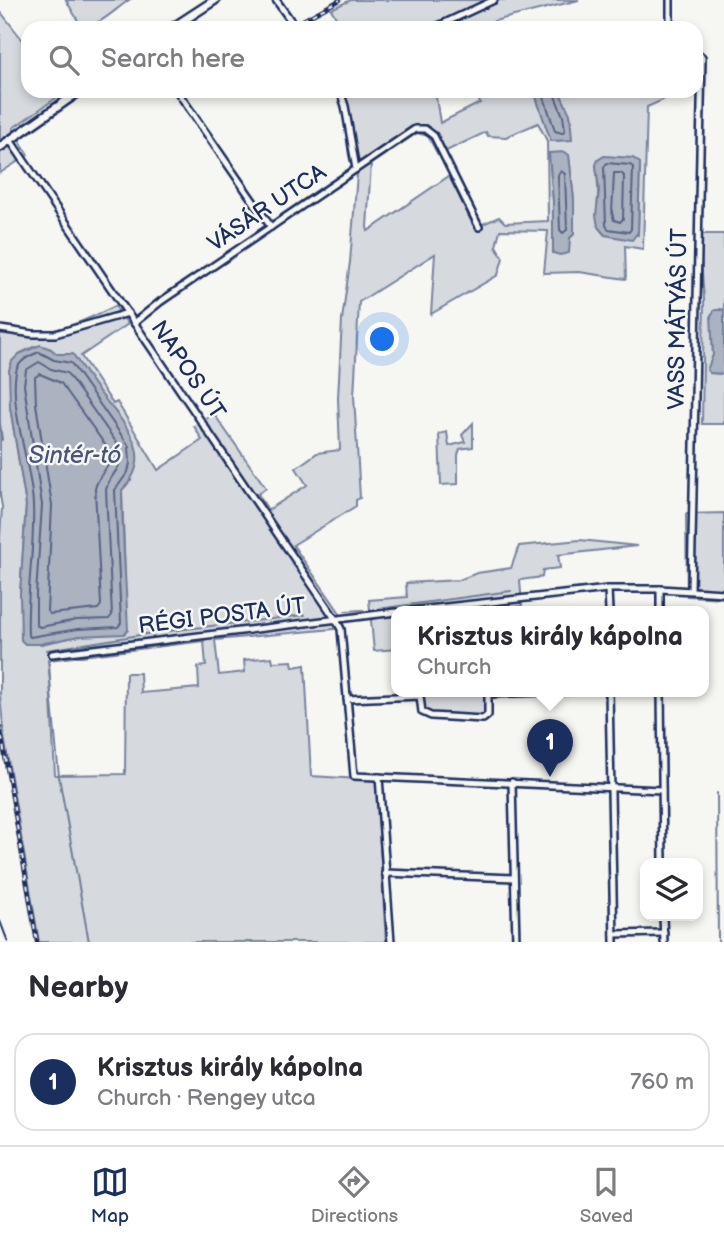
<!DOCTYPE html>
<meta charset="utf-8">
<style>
:root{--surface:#fff;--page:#f2f2f3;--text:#2b2b33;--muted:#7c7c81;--line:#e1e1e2;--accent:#1b2f5e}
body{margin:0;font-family:"Balsamiq Sans",sans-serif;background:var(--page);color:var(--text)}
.controls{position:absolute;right:21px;bottom:21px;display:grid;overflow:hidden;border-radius:14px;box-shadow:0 4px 10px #0003}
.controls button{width:63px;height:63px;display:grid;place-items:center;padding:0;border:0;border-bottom:2px solid var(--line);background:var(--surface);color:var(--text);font:35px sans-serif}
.you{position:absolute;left:383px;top:340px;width:24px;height:24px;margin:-18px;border:5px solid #fff;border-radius:50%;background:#1a73e8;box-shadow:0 0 0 10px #1a73e833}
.badge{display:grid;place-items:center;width:46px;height:46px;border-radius:50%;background:var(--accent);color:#fff;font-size:23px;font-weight:700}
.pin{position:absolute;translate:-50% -58px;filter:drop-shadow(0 2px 4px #0008)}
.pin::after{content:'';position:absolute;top:37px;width:24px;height:21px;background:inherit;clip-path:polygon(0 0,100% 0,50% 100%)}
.popup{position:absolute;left:391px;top:606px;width:318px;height:91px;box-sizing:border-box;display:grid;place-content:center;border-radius:14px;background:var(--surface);filter:drop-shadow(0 2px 5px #0005);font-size:23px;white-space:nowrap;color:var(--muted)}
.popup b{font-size:26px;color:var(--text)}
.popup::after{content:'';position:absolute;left:50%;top:100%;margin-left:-14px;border:14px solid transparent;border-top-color:var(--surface)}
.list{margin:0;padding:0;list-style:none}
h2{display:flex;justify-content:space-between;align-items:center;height:91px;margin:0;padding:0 28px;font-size:30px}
h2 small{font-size:23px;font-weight:400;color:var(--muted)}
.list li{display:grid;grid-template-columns:46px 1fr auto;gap:21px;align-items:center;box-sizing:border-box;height:98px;margin:0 14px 14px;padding:0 14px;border:2px solid var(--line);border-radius:21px}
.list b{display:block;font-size:26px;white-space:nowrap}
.list p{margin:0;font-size:23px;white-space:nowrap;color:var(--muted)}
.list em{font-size:23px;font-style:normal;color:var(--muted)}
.icon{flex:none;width:38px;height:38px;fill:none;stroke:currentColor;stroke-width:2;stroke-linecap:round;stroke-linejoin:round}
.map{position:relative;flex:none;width:724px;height:942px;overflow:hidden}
.search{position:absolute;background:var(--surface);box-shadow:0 4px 10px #0003;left:21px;right:21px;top:21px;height:77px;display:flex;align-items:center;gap:18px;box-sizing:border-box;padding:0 24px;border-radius:21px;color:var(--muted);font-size:26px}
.sheet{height:203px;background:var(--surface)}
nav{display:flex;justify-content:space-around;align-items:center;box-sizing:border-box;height:98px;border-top:2px solid var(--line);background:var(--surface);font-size:19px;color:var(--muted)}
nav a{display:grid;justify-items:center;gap:4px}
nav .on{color:var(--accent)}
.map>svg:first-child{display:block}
</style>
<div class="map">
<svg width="724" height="942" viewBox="0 0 724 942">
<rect width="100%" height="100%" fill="#f6f6f2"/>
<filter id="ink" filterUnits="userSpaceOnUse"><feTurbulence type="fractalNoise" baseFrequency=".0143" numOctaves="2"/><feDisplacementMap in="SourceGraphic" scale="14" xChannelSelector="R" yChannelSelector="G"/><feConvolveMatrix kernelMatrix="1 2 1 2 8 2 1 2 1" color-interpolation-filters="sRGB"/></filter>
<g filter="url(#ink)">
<g fill="#d6d9dd" stroke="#78849e" stroke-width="2" fill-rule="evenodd">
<path d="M66 0H129C113 11 102 24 82 28Z"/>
<polygon points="351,0 479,0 481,2 485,0 579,0 494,21 496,28 446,28 445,26 440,28 342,28 331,9"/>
<polygon points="0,11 28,47 28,91 66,91 13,128 28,155 0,173"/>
<path d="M337 91H435L440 123 480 103 475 91H534L551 141 566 140 572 121 559 91 562 95 580 91H661L663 100 647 107 643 249 625 246 626 279 579 272 544 273 548 231 500 230 496 246 503 258 498 275 431 314 435 254 359 302 354 396 360 498 356 500V506L293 545 340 613 344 628 215 640 219 675 245 672 244 660 272 657 273 662 292 661 293 667 305 665 311 776 376 780 386 942H39L4 736 0 695V537L2 507 0 495V328C13 329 27 333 40 332 66 330 92 317 115 306L128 324 81 356 113 404 117 402 158 470 202 440 194 426 214 414 266 488 258 494 268 510 307 485 296 468 317 453 340 450 338 398 342 320 350 262 357 174C341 156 352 114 337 91ZM538 123 547 141 548 221 505 223 499 217 483 224 473 225 449 176 368 231 367 227 371 164 417 133 428 136 438 155 486 132 488 136 506 137ZM549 154 569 156 574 200V234L570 238 553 201ZM640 163 638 235H605C592 224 599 205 598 189 598 181 597 173 596 165ZM35 346 64 356 117 414 131 480 122 490 125 576 79 636 40 644 20 594 26 505 10 407 19 354ZM204 641 206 666 198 667 199 688 141 693 140 673H126L125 774 55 775 49 660Z"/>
<polygon points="699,234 724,234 724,310 720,309 712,325 713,355 708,370 710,373 724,374 724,424 702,424 704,299"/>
<polygon points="473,423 473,447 460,449 458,455 458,484 441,485 439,434 447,432 449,446 465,442 462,435"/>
<polygon points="724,513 724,598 687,596 686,514"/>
<polygon points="580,540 637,546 558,555 560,568 543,570 542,577 520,580 522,606 489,611 396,611 396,649 374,651 369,600 407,597 406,583 459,580 477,573 511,568 519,546"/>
<polygon points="423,691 484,691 485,717 432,715 424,711"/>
</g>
<g fill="#abb2c0" stroke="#717e99" stroke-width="2">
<polygon points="534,91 559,91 570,114 572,140 551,141"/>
<polygon points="565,152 569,155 574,200 574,234 570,238 569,253 560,255 553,253 553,201 549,153"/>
<polygon points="604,156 633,158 640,163 638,232 632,240 605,235 598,227 596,215 599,191 596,165 598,160"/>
<polygon points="715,310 724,310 724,374 710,373 707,370 713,355 711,315"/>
<path d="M40 345 51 349 57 354H73C83 369 93 385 105 399 128 428 155 457 122 490 122 536 126 583 128 630L124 634 79 636 40 644H25L21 640 20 594 26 505 10 407 9 370 12 361 19 354Z"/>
</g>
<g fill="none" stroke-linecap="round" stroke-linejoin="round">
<g stroke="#556385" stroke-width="2">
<polyline points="542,91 555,131 562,133 565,130 563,116 553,91"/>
<polygon points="607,163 630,165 633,167 631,229 629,232 608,229 606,225 604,167"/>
<polygon points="561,171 565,174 567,230 563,233 560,230 558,175"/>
<polygon points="614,173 621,173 624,176 623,219 620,222 614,220 612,213"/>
<path d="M39 352 54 360 71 363 129 446 130 463 128 472 115 490 121 623 118 627 78 629 30 637 28 634C26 591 35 548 33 505 32 467 9 409 16 372 18 361 29 356 39 352Z"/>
<path d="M39 362 51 369 67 373 121 449C122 474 110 471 106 490L112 615 109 619 77 620 40 627 36 625V594L42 505 24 385 26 370Z"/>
<path d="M40 374 61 383 111 453C111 468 98 474 95 489L101 605 98 609 50 614 47 611 52 505 36 404 35 377Z"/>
</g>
<g stroke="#717e99" stroke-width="2">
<polyline points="0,423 2,440"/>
<polyline points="378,609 511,591"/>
<polyline points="345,611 363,610"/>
<polyline points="47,650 152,633 305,615"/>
<polyline points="48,660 59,777 89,942"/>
<polyline points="717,793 718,942"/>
</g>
<defs>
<g id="minor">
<polyline points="276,0 296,28"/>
<polyline points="434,28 494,0"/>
<polyline points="670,28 670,0"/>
<polyline points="177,91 271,227"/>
<polyline points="340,91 345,106 356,169"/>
<polyline points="10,140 336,620 341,629 354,776 662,790"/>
<polyline points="134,323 160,302 415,129 425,129 434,136 479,227"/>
<polyline points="0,329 33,334 55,334 128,313"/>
<polyline points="608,589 609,611"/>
<polyline points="660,589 660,611"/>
<polyline points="691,590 702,57 696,52"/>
<polyline points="410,611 608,589 660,589 724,593"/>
<polyline points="52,654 396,612"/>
<polyline points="609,691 614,942"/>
<polyline points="661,691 663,863"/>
<polyline points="347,699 420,696 422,712 431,716 483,719 488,715 488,694 575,691"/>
<polyline points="379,777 391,942"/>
<polyline points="512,782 516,942"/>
<polyline points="385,873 514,878"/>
<polyline points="663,916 664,942"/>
<polyline points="614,934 664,933"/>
</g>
<g id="major">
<polyline points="172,28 215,0"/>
<polyline points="0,147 80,91"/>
</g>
</defs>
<use href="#minor" stroke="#1b2f5e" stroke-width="10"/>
<use href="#major" stroke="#1b2f5e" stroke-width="12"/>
<use href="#minor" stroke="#f6f6f2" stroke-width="5"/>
<use href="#major" stroke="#f6f6f2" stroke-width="7"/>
<polyline stroke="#1b2f5e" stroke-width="2" points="0,921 8,942"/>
<defs>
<g id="rail">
<polyline points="303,20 340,0"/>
<polyline points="0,727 37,942"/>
</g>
</defs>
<use href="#rail" stroke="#1b2f5e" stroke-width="4.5"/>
<use href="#rail" stroke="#f6f6f2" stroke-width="2" stroke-dasharray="5" stroke-linecap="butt"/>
</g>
</g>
<g text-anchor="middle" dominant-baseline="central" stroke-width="5" stroke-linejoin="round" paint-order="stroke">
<g font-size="23" fill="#1b2f5e" stroke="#f6f6f2">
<text transform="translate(267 208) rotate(-34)">VÁSÁR UTCA</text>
<text transform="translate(678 319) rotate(-89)">VASS MÁTYÁS ÚT</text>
<text transform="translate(188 370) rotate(56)">NAPOS ÚT</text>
<text transform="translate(222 616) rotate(-7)">RÉGI POSTA ÚT</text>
</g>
<g font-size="24" font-style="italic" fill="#46567b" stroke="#f6f6f2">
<text x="75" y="455">Sintér-tó</text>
</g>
</g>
</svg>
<div class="controls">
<button><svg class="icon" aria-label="layers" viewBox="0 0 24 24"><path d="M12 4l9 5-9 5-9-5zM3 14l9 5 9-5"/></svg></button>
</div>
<div class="you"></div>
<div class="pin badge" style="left:550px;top:777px">1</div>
<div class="popup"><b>Krisztus király kápolna</b>Church</div>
<div class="search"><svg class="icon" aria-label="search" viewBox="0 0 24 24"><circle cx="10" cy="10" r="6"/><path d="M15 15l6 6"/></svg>Search here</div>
</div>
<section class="sheet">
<h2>Nearby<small></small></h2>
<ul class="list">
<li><span class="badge">1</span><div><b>Krisztus király kápolna</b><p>Church · Rengey utca</p></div><em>760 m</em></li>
</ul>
</section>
<nav>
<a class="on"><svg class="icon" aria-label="map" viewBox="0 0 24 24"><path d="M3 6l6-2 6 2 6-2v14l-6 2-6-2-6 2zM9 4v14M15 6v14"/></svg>Map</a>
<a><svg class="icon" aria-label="directions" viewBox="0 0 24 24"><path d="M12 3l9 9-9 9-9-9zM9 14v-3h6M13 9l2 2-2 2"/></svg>Directions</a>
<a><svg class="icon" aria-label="saved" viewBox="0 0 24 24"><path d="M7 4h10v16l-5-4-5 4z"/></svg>Saved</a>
</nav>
